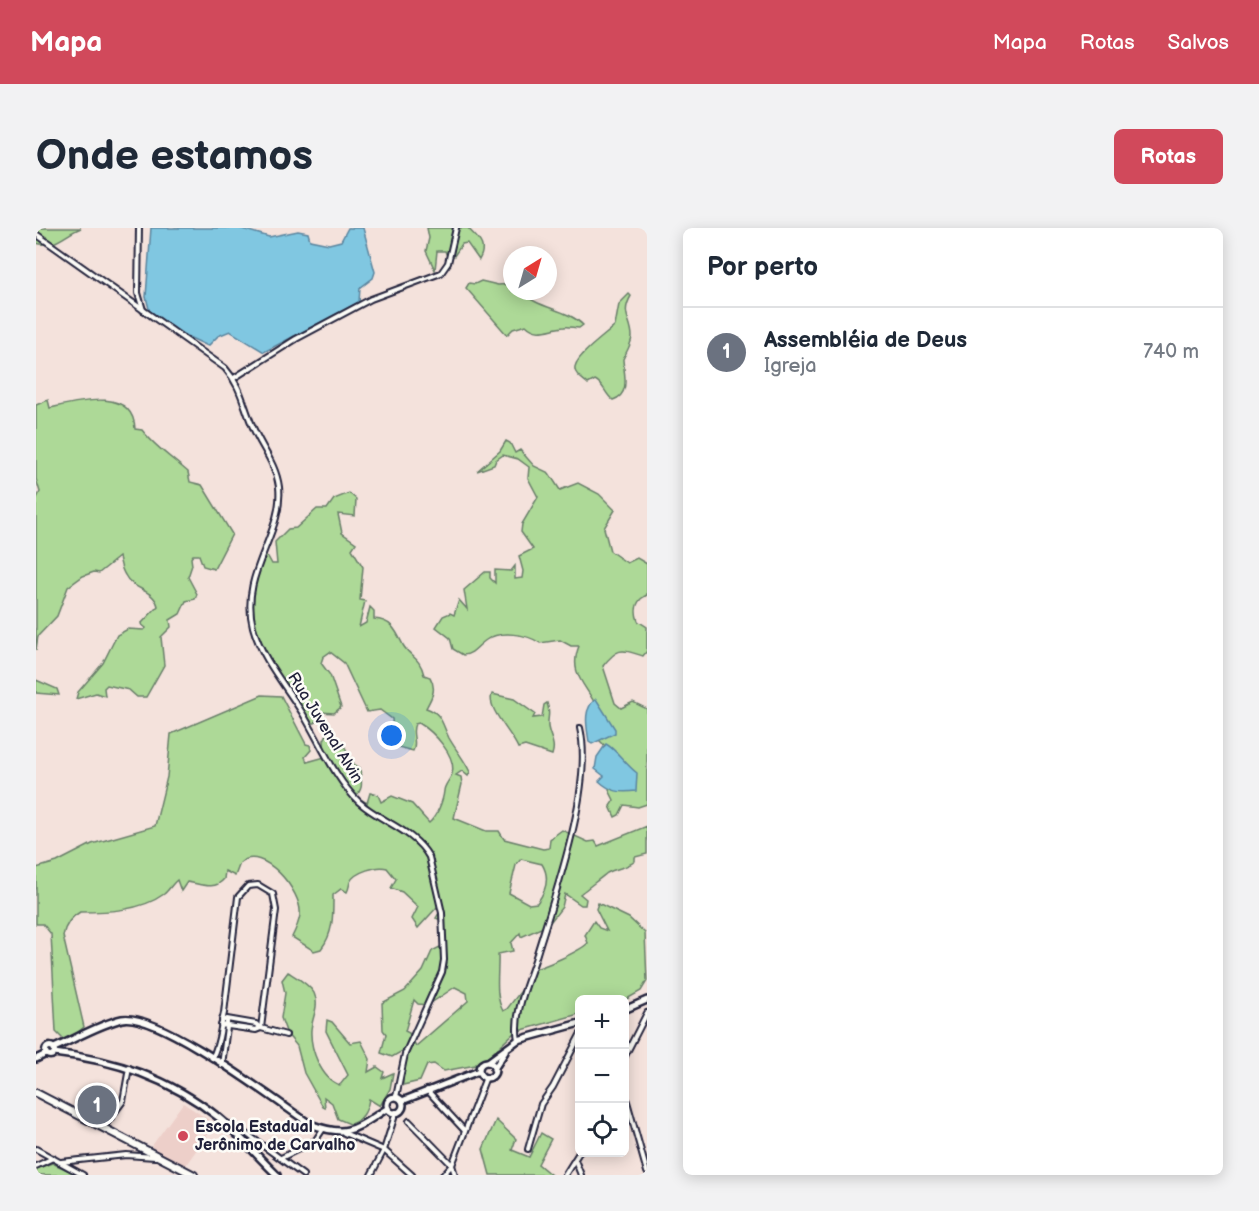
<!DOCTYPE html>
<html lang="pt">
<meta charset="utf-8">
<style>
:root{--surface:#fff;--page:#f2f2f3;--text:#1f2937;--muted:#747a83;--line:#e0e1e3;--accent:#d1495b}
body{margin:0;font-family:"Balsamiq Sans",sans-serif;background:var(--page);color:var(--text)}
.controls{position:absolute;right:18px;bottom:18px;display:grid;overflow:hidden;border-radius:9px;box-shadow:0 3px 15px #0003}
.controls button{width:54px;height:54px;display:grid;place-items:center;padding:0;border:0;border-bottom:2px solid var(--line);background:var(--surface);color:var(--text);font:30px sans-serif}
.compass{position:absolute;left:467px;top:18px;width:54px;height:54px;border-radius:50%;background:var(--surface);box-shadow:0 3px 15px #0003;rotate:37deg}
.you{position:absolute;left:356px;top:508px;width:21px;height:21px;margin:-15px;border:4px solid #fff;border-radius:50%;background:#1a73e8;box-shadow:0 0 0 9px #1a73e833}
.badge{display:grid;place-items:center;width:39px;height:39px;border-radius:50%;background:var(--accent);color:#fff;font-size:20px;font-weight:700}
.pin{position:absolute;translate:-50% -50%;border:3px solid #fff;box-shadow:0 2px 6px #0006}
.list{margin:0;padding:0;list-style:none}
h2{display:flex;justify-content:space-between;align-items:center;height:78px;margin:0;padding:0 24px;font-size:26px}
h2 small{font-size:20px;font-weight:400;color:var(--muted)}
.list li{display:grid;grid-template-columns:39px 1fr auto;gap:18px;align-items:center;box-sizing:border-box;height:90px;padding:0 24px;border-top:2px solid var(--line)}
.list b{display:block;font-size:22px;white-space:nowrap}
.list p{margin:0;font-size:20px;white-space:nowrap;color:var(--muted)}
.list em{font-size:20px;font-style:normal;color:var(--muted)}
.icon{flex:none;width:33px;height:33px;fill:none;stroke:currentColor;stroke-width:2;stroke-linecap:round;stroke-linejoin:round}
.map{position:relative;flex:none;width:611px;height:947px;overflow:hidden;border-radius:9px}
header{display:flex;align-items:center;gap:36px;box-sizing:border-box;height:84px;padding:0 30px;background:var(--accent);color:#fff}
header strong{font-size:28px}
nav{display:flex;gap:33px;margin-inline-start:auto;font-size:21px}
.intro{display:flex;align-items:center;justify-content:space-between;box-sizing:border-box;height:144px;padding:0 36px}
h1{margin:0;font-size:42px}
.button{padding:15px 27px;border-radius:9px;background:var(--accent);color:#fff;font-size:21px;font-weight:700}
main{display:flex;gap:36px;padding:0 36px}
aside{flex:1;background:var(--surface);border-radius:9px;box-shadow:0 3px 15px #0003}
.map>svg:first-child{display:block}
</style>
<header>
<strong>Mapa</strong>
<nav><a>Mapa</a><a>Rotas</a><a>Salvos</a></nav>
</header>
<div class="intro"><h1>Onde estamos</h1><a class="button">Rotas</a></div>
<main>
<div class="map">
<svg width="611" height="947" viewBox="0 0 611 947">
<rect width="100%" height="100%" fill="#f4e2dc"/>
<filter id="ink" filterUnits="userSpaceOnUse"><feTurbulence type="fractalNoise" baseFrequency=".0167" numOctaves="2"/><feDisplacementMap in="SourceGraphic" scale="12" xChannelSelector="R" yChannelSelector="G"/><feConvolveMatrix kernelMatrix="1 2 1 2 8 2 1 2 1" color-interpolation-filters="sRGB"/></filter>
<g filter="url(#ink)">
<polygon fill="#edcfc9" points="147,875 179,896 149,938 115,919"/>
<g fill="#add997" stroke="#687e69" stroke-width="1.5" fill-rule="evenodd">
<path d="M0 0H45C29 6 19 21 0 15Z"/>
<path d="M391 0H432C441 11 452 16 443 32L431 15 426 16 418 28H411L409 23H401L399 42 390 23 393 10Z"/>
<path d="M445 53 462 57 476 56V63H485C501 81 530 80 547 97L543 100C538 100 532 98 528 99 514 100 502 109 490 97L477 101 471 107 430 60 433 55 439 56Z"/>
<path d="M593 66 595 68C584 87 596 91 596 109 595 117 591 123 587 131 587 142 596 166 577 172 569 167 568 156 559 152L552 156C548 152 540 148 539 142 536 130 570 107 579 98L583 76Z"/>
<path d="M12 172 14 180C41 174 97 158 99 201L106 202C119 219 136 230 152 244L154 254 166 257 196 306 178 341 167 338 163 327H157L155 330 156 337 152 349 161 366 159 371 150 373 144 386 134 392 135 399 125 409 128 437 110 469H101L93 462 71 457 68 460 69 468 60 465 40 471 42 464 67 435 81 407 92 401 108 402 110 400 105 396 122 378C118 361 96 362 89 347 85 341 85 337 83 329L63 345 58 344 47 348 32 359 21 388 2 408 0 422V272L4 264 0 251V177Z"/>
<path d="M470 213 474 215 479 225 484 222 498 238 513 245 524 262 542 255 563 266 579 282 568 300 574 323 591 335 601 330 611 336V367C600 372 598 382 602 393L611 399V423L607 428C585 421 582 419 567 438L579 475 585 480 597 474 611 481V576L602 579 588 577 583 587 579 589 574 578 578 572 573 562 581 530 562 511C562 502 564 486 560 478 550 456 532 446 543 418H535L524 412 504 415C491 406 464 402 450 412 441 418 438 426 427 427L417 421 414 410 400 399 407 388 414 385 418 387 423 372 431 381 428 362 449 344H454V350L459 355V342L475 343 479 338V351L486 350 487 343 483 328 497 321 485 304 486 296 502 269 492 250 493 239 482 231 467 227 460 232 458 237 441 243 464 223Z"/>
<path d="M313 265 320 271 319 288 302 286 306 305 320 315 316 321 327 339 324 372 329 373 323 399 330 395 334 379 338 383V391C356 392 360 403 367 417 374 429 384 429 388 447L394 449C401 461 396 469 390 480 406 485 406 496 413 510 419 521 428 531 434 544L432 548 426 543 420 547 425 549 426 556 418 590 450 603H463L468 611 507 621 513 620 514 611 526 602 552 614 559 613 562 618 611 598V626L599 629V633C591 640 580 640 571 645 570 646 545 665 544 666L550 671 549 677H545L529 666 526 679 512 697 485 709 484 705 475 715 477 723 462 726C463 744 458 767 467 783L471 781 488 759 494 742C507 740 544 723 552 715L549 707 558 693 563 700 571 703 560 681 562 675 593 690 609 705 611 753 605 763 589 772H544L543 786 479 804 445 836 408 843 398 836 391 837 384 853 367 857 368 822 356 829 345 825 350 806 347 802 346 775 369 763 387 743 396 723 406 718 405 692 400 690 404 683V676L382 700 376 691 382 679 366 664 355 660 360 651 351 640C342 637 318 644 314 654 313 658 313 661 311 664L305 661 297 667C297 685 298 705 285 721L278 723 256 709C259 703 263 694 264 687 267 664 226 615 204 635L199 648 189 643 188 651C178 663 165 656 151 654L145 663 141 652C136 656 133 662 128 666 105 683 71 684 44 684 35 689 29 697 27 708L48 799 30 814 20 804 15 706 7 696H0V640L21 634 56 616 119 598 131 549 135 506 226 467 245 468 270 516 274 517 275 522 269 529 271 534 289 529 288 512 291 506 305 512 318 536 324 540C325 553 329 560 318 570L324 577 326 572 331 575 334 565 342 567 345 574 356 568 376 576 393 595C401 588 407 573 408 563 408 557 414 552 416 546 421 528 398 504 383 495L379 496C374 505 382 514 377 523L358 518 356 491 344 482 331 484 308 435 294 424 287 429 285 435 294 447 305 479 298 485 284 484 279 495H276L219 413C216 401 212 372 216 359 219 348 223 339 225 327L232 329 236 336H241L239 314 252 301 260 300 281 281H291L298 271ZM485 631 506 636C514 649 510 663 501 675L493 676 473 665 480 637ZM419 759 431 765 432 773 380 818 373 805 369 803 378 772 382 776 392 777Z"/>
<polygon points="0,452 21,461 23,467 0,465"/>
<path d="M456 466 478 471 499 486 497 490 506 489 508 477 511 475C515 485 511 490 512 499 514 510 520 516 516 527L489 518 482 520C476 505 450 480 456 466Z"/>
<path d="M252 744C260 749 273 756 278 765 284 778 276 789 275 802 274 821 285 851 304 857L312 847 290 803 291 792 296 794 314 815 325 813 334 831 332 844 341 839 348 844 346 850 357 845 354 861 344 878 333 871C331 883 327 892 314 896L302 891 296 875 288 869 289 880 287 879 268 845 261 818 251 806 245 790 249 765 246 752Z"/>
<polygon points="460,892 480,911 476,922 493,929 505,905 515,911 502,936 515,947 454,947 447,921"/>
<polygon points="16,935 43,947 0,947 0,941"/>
</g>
<g fill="#80c7e1" stroke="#5a859f" stroke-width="1.5">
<polygon points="115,0 203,0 233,9 262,3 272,5 274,12 293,16 305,13 312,0 327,0 339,44 337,50 324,60 323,74 228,124 194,103 182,108 172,118 144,105 114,85 110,69"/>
<path d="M560 471 579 501V505L556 516 553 514C551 499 546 481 560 471Z"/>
<path d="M570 516C580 521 590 537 601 545L600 563C584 565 575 564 563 553L568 548 559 541 561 529Z"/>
</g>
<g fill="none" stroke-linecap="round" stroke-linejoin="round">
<defs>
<g id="minor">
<polyline points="103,0 102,65 107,82"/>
<path d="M0 6 189 140C205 158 207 176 216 197 224 218 240 235 243 259 248 306 203 345 217 399 226 432 250 458 267 486 284 514 299 551 323 574 345 594 378 602 393 629L406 685 408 732 406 744 369 826 360 869"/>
<polyline points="198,150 260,111 335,71 405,45 412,35 420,0"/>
<polyline points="191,791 220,796 223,799"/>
<polyline points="225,800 250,807"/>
<path d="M482 812C477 786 491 757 499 732 517 672 558 560 544 500"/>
<path d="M176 830C184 816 184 801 188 785L202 669 212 658 222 657 237 666 240 682 225 800 220 802 185 797"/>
<polyline points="588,830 611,785"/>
<polyline points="186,837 191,799 191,792 186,792"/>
<polyline points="391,862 429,903"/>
<polyline points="588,863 611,944"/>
<polyline points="373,893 416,937 419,947"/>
<polyline points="191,895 207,903 267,947"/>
<polyline points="67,900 87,873 93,840"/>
<polyline points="308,905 348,922 376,947"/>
<polyline points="0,921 47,947"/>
<polyline points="492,921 505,876 517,859 544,807"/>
<polyline points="245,930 279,913 287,901"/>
<polyline points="539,932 545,947"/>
<polyline points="25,934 90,927 119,929"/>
<polyline points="0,938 17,930"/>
<polyline points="335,947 348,922 360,884"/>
<polyline points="407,947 416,937 450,849"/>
<polyline points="529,947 544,923"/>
</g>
<g id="secondary">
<polyline points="588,782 611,772"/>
<circle cx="14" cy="823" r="4.5"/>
<path d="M18 820C39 811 64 796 86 791 123 784 240 873 274 896 313 911 320 900 352 880"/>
<path d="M18 825C79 832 133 850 182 889 203 906 221 928 241 947"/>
<polyline points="0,831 10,826"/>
<polyline points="452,834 482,812 544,795"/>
<circle cx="451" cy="842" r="8"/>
<polyline points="458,841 469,824"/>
<circle cx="359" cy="877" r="8"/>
<polyline points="366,873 443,843"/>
</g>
<polyline id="primary" points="0,865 158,947"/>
</defs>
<use href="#minor" stroke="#22223b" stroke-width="8"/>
<use href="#secondary" stroke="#22223b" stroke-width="10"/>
<use href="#primary" stroke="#22223b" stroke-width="10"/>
<use href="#minor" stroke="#fdfcf7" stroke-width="4"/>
<use href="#secondary" stroke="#fdfcf7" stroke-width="5"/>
<use href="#primary" stroke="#fdfcf7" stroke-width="6"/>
</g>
</g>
<circle fill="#d1495b" stroke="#fdfcf7" stroke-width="2" cx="147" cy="908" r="6"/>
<g text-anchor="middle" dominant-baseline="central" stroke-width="5" stroke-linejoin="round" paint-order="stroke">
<g font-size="16" fill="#22223b" stroke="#fdfcf7">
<text transform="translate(289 500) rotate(58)">Rua Juvenal Alvin</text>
</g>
<g font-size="16" font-weight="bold" fill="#22223b" stroke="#fdfcf7" text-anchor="start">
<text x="159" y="899">Escola Estadual<tspan x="159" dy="18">Jerônimo de Carvalho</tspan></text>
</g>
</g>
</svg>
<div class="controls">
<button>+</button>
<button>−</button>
<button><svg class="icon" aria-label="locate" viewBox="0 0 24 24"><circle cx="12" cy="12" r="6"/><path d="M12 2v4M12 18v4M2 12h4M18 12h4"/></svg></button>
</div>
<svg class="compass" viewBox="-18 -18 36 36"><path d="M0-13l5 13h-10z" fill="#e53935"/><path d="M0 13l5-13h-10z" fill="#747a83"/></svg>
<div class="you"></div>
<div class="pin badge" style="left:61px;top:877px;background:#6b7280">1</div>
</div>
<aside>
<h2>Por perto<small></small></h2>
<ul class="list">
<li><span class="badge" style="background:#6b7280">1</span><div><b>Assembléia de Deus</b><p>Igreja</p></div><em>740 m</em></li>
</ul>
</aside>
</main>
